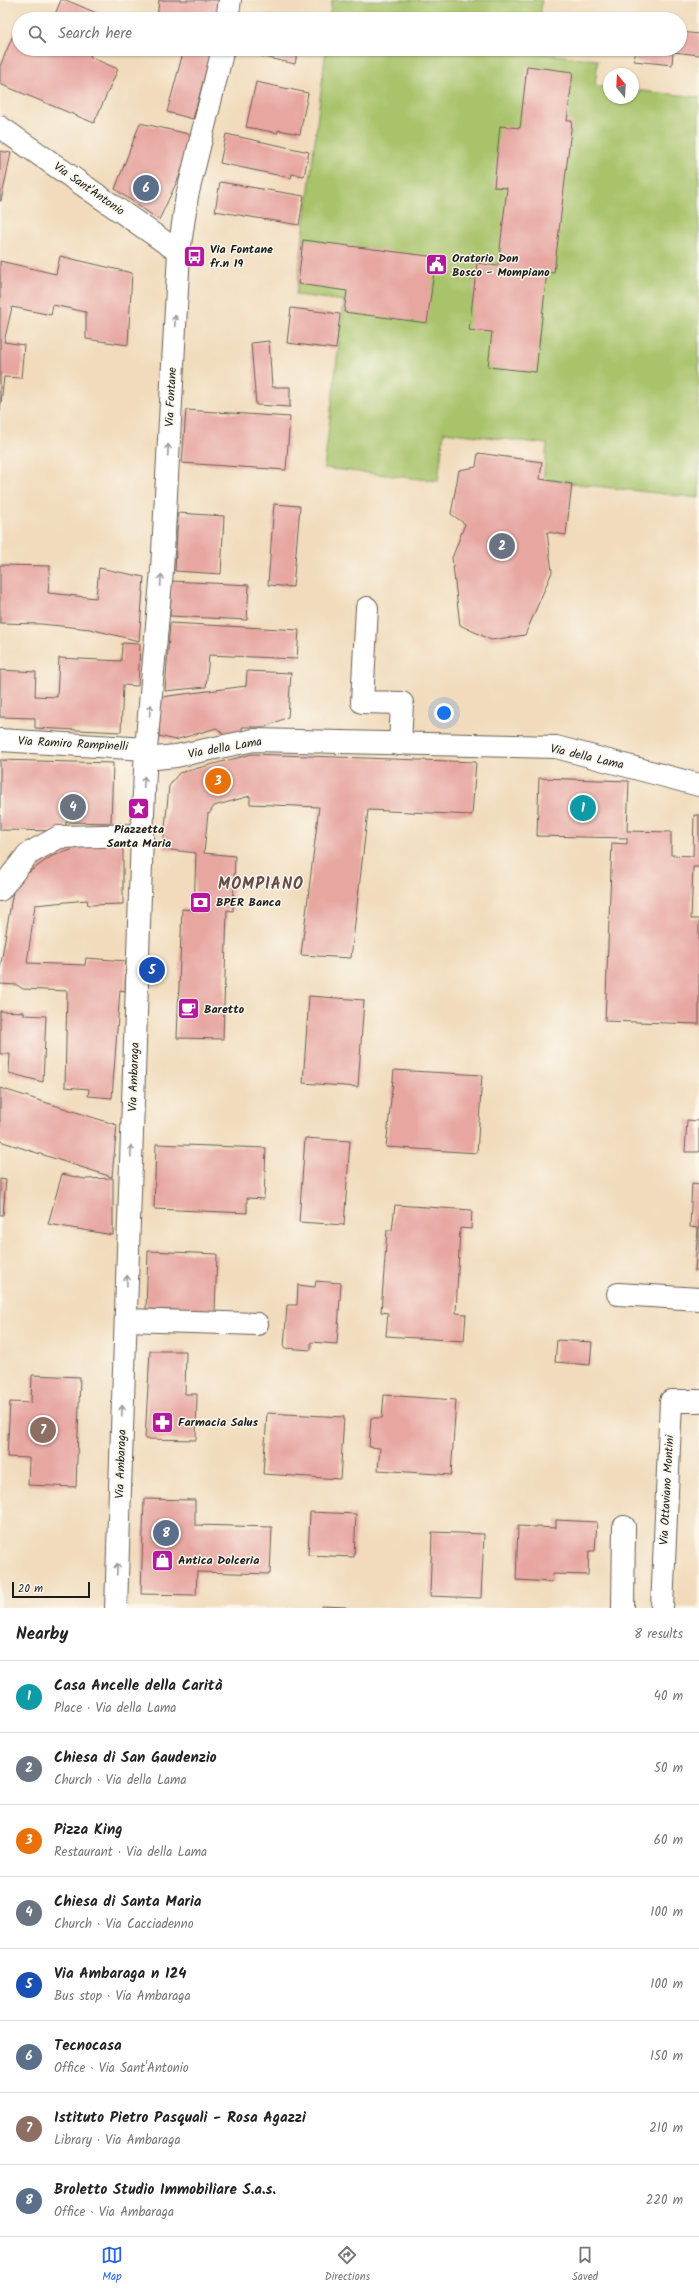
<!DOCTYPE html>
<meta charset="utf-8">
<style>
:root{--surface:#fff;--page:#f2f2f2;--text:#222;--muted:#767676;--line:#e0e0e0;--accent:#2563eb}
body{margin:0;font-family:Kalam,sans-serif;background:var(--page);color:var(--text)}
.compass{position:absolute;left:603px;top:68px;width:36px;height:36px;border-radius:50%;background:var(--surface);box-shadow:0 1px 3px #0004;rotate:342deg}
.scale{position:absolute;left:12px;bottom:10px;width:78px;box-sizing:border-box;padding-left:4px;border:2px solid #1c1c1c;border-top:0;font-size:11px;line-height:14px;white-space:nowrap;color:#1c1c1c;-webkit-text-stroke:3px #fbf7ec;paint-order:stroke}
.you{position:absolute;left:444px;top:713px;width:14px;height:14px;margin:-10px;border:3px solid #fff;border-radius:50%;background:#1a73e8;box-shadow:0 0 0 6px #1a73e833}
.badge{display:grid;place-items:center;width:26px;height:26px;border-radius:50%;background:var(--accent);color:#fff;font-size:13px;font-weight:700}
.pin{position:absolute;translate:-50% -50%;border:2px solid #fff;box-shadow:0 1px 4px #0006}
.list{margin:0;padding:0;list-style:none}
h2{display:flex;justify-content:space-between;align-items:center;height:52px;margin:0;padding:0 16px;font-size:17px}
h2 small{font-size:13px;font-weight:400;color:var(--muted)}
.list li{display:grid;grid-template-columns:26px 1fr auto;gap:12px;align-items:center;box-sizing:border-box;height:72px;padding:0 16px;border-top:1px solid var(--line)}
.list b{display:block;font-size:15px;white-space:nowrap}
.list p{margin:0;font-size:13px;white-space:nowrap;color:var(--muted)}
.list em{font-size:13px;font-style:normal;color:var(--muted)}
.icon{flex:none;width:22px;height:22px;fill:none;stroke:currentColor;stroke-width:2;stroke-linecap:round;stroke-linejoin:round}
.map{position:relative;flex:none;width:699px;height:1608px;overflow:hidden}
.search{position:absolute;background:var(--surface);box-shadow:0 1px 3px #0004;left:12px;right:12px;top:12px;height:44px;display:flex;align-items:center;gap:10px;box-sizing:border-box;padding:0 14px;border-radius:22px;color:var(--muted);font-size:15px}
.sheet{height:628px;background:var(--surface)}
nav{display:flex;justify-content:space-around;align-items:center;box-sizing:border-box;height:56px;border-top:1px solid var(--line);background:var(--surface);font-size:11px;color:var(--muted)}
nav a{display:grid;justify-items:center;gap:2px}
nav .on{color:var(--accent)}
.map>svg:first-child{display:block}
</style>
<div class="map">
<svg width="699" height="1608" viewBox="0 0 699 1608">
<rect width="100%" height="100%" fill="#fbf7ec"/>
<filter id="ink" filterUnits="userSpaceOnUse"><feTurbulence type="fractalNoise" baseFrequency=".025" numOctaves="2"/><feDisplacementMap in="SourceGraphic" scale="8" xChannelSelector="R" yChannelSelector="G"/><feConvolveMatrix kernelMatrix="1 2 1 2 8 2 1 2 1" color-interpolation-filters="sRGB"/></filter>
<filter id="wash" filterUnits="userSpaceOnUse"><feTurbulence type="fractalNoise" baseFrequency=".012" numOctaves="4" result="noise"/><feDisplacementMap in="SourceGraphic" scale="16" xChannelSelector="R" yChannelSelector="G"/><feGaussianBlur stdDeviation="0.9" result="paint"/><feColorMatrix in="noise" values="0 0 0 0 0 0 0 0 0 0 0 0 0 0 0 0 0 1.4 0 .05"/><feComposite in="paint" operator="in"/></filter>
<g filter="url(#wash)">
<rect width="100%" height="100%" fill="#f1dbbc"/>
<g fill="#a8c36a" stroke="#627043">
<polygon points="332,0 542,0 540,19 329,19"/>
<polygon points="326,49 536,49 536,53 598,60 595,85 609,87 609,98 633,98 633,90 699,97 699,498 543,480 547,444 444,432 438,481 324,468 344,301 296,295"/>
</g>
<g id="blocks">
<g fill="#e7a6a0">
<polygon points="61,0 66,0 106,17 105,19 53,19"/>
<polygon points="159,0 220,0 218,19 157,19"/>
<polygon points="265,14 284,18 284,19 264,19"/>
<polygon points="17,26 19,27 19,49 93,49 90,57 118,69 94,123 0,84 0,66"/>
<polygon points="680,32 699,34 699,55 673,52 672,65 634,61 636,49 680,49"/>
<polygon points="184,49 212,49 193,119 167,112"/>
<polygon points="262,49 298,49 295,64 260,56"/>
<polygon points="527,66 573,72 567,121 572,121 554,273 547,272 536,372 488,367 492,332 469,330 477,263 498,266 507,188 494,187 500,126 520,128"/>
<polygon points="256,82 308,93 300,134 278,130 278,133 246,127"/>
<polygon points="140,123 193,135 179,177 159,220 115,189"/>
<polygon points="226,134 309,152 304,176 292,174 291,178 220,163"/>
<polygon points="0,151 11,153 1,201 0,201"/>
<polygon points="220,182 304,196 299,225 215,211"/>
<polygon points="303,240 436,257 427,323 344,312 347,291 298,284"/>
<polygon points="60,256 132,273 128,345 86,339 86,312 53,305 51,315 12,307 4,342 24,345 21,378 4,377 0,411 0,261 56,274"/>
<polygon points="291,308 340,314 336,349 287,343"/>
<polygon points="269,341 272,387 290,387 290,407 256,405 251,343"/>
<polygon points="186,410 290,417 286,470 182,463"/>
<polygon points="478,453 542,462 540,479 572,484 566,535 547,532 552,572 525,635 491,640 460,625 452,558 465,524 451,514 459,470 476,467"/>
<polygon points="274,504 300,506 293,587 268,585"/>
<polygon points="178,513 224,516 221,574 175,571"/>
<polygon points="0,565 50,566 48,593 96,598 99,568 144,577 139,641 90,629 41,624 0,623"/>
<polygon points="172,581 249,585 247,620 170,616"/>
<polygon points="170,623 299,630 297,659 209,655 206,687 165,691"/>
<polygon points="122,643 140,644 138,686 123,685 121,732 35,728 35,718 0,717 0,670 36,672 35,696 57,697 59,658 121,661"/>
<polygon points="247,671 291,673 288,717 265,727 242,727 242,734 226,737 217,728 175,740 159,736 161,697 246,686"/>
<polygon points="252,754 476,762 472,815 368,810 351,958 301,955 319,807 250,804 250,796 214,806 209,814 208,813 204,853 235,856 233,911 227,910 223,1039 177,1038 182,909 194,910 196,853 163,849 169,786 179,773"/>
<polygon points="0,760 113,763 111,823 66,822 66,831 0,830"/>
<polygon points="539,778 629,781 627,831 671,832 671,855 693,856 694,815 699,815 699,867 693,867 691,919 699,919 699,1024 605,1021 612,843 627,844 627,838 537,836"/>
<polygon points="123,843 123,904 88,905 87,900 35,905 27,963 85,965 86,958 126,961 125,991 120,990 112,1098 88,1096 89,1089 65,1087 67,991 23,989 17,985 0,984 0,969 13,891 25,875 52,856 87,845"/>
<polygon points="309,996 364,1000 358,1087 303,1083"/>
<polygon points="0,1011 24,1012 24,1015 46,1016 43,1082 9,1073 10,1054 0,1054"/>
<polygon points="394,1070 482,1075 477,1153 386,1147"/>
<polygon points="0,1088 117,1125 112,1177 0,1141"/>
<polygon points="687,1120 699,1121 699,1152 685,1152"/>
<polygon points="305,1138 350,1141 344,1225 299,1222"/>
<polygon points="156,1144 266,1148 264,1199 247,1198 247,1213 154,1209"/>
<polygon points="62,1174 85,1179 113,1178 113,1235 48,1224"/>
<polygon points="0,1179 6,1180 3,1215 0,1215"/>
<polygon points="692,1183 699,1184 699,1271 695,1271 698,1228 690,1227"/>
<polygon points="395,1205 472,1210 471,1229 460,1228 456,1313 466,1314 464,1341 386,1336 388,1313 381,1312 387,1230 392,1230"/>
<polygon points="148,1251 217,1254 215,1312 146,1309"/>
<polygon points="316,1281 341,1283 337,1344 311,1342 311,1350 284,1348 287,1305 297,1305 298,1285 315,1287"/>
<polygon points="557,1340 592,1342 590,1365 555,1362"/>
<polygon points="150,1351 186,1351 185,1394 197,1394 196,1440 145,1439"/>
<polygon points="32,1375 80,1377 76,1487 28,1485 29,1458 7,1457 10,1402 31,1403"/>
<polygon points="384,1395 456,1400 451,1475 378,1470 380,1448 369,1447 371,1418 382,1418"/>
<polygon points="267,1413 344,1417 340,1479 263,1474"/>
<polygon points="144,1499 195,1500 195,1525 272,1527 270,1574 197,1572 196,1595 141,1594"/>
<polygon points="310,1512 356,1514 354,1557 308,1555"/>
<polygon points="556,1520 597,1522 595,1551 589,1551 588,1575 553,1574 552,1582 516,1580 518,1526 556,1528"/>
<polygon points="432,1532 484,1534 481,1598 430,1596"/>
<polygon points="322,1606 346,1607 346,1608 322,1608"/>
</g>
</g>
</g>
<g filter="url(#ink)">
<use href="#blocks" fill-opacity="0" stroke="#675f54" stroke-width="1"/>
<g fill="none" stroke-linecap="round" stroke-linejoin="round">
<defs>
<g id="minor">
<polyline points="227,19 230,0"/>
<polyline points="0,127 179,252"/>
<polyline points="367,608 362,702 402,703 400,744"/>
<polyline points="0,740 146,749"/>
<polyline points="146,759 176,756 254,740 556,747 699,785"/>
<polyline points="0,890 28,854 59,837 142,835"/>
<polyline points="618,1294 699,1299"/>
<polyline points="126,1320 257,1324"/>
<polyline points="116,1608 142,835 146,749 162,570 179,252 187,196 223,49"/>
<polyline points="623,1608 624,1527"/>
<polyline points="662,1608 671,1401 699,1401"/>
</g>
</defs>
<use href="#minor" stroke="#675f54" stroke-width="24"/>
<use href="#minor" stroke="#fff" stroke-width="22"/>
</g>
<defs><path id="oneway-shaft" d="M-6 0H5M1.5-3L5.5 0L1.5 3" fill="none" stroke-width="1.6" stroke-linecap="round" stroke-linejoin="round"/></defs>
<g stroke="#999">
<use href="#oneway-shaft" transform="translate(175 321) rotate(-87)"/>
<use href="#oneway-shaft" transform="translate(168 450) rotate(-87)"/>
<use href="#oneway-shaft" transform="translate(161 580) rotate(-85)"/>
<use href="#oneway-shaft" transform="translate(150 710) rotate(-85)"/>
<use href="#oneway-shaft" transform="translate(144 782) rotate(-87)"/>
<use href="#oneway-shaft" transform="translate(131 1151) rotate(-88)"/>
<use href="#oneway-shaft" transform="translate(127 1281) rotate(-88)"/>
<use href="#oneway-shaft" transform="translate(122 1411) rotate(-88)"/>
<use href="#oneway-shaft" transform="translate(117 1569) rotate(-88)"/>
</g>
</g>
<defs>
<symbol id="bus-square" viewBox="-11 -11 22 22"><rect x="-9" y="-9" width="18" height="18" rx="4" fill="#b5179e" stroke="#fbf7ec"/><path d="M-5-6H5V4H4V6H2V4H-2V6H-4V4H-5ZM-3.5-4V0h7V-4ZM-3.5 1.2v1.5H-2V1.2ZM2 1.2v1.5H3.5V1.2Z" fill="#fff"/></symbol>
<symbol id="civic-square" viewBox="-11 -11 22 22"><rect x="-9" y="-9" width="18" height="18" rx="4" fill="#b5179e" stroke="#fbf7ec"/><path d="M-.6-6.5H3V-4.5H.6V-3L4-1V1h2V6H-6V1h2V-1L-.6-3ZM-1.2 2.5V6h2.4V2.5Z" fill="#fff"/></symbol>
<symbol id="sight-square" viewBox="-11 -11 22 22"><rect x="-9" y="-9" width="18" height="18" rx="4" fill="#b5179e" stroke="#fbf7ec"/><path d="M0-6L1.8-2.2L6-1.7L2.9 1.2L3.7 5.4L0 3.3L-3.7 5.4L-2.9 1.2L-6-1.7L-1.8-2.2Z" fill="#fff"/></symbol>
<symbol id="bank-square" viewBox="-11 -11 22 22"><rect x="-9" y="-9" width="18" height="18" rx="4" fill="#b5179e" stroke="#fbf7ec"/><path d="M-6-4H6V4H-6ZM0-2.3a2.3 2.3 0 1 0 0 4.6a2.3 2.3 0 1 0 0-4.6Z" fill="#fff"/></symbol>
<symbol id="cafe-square" viewBox="-11 -11 22 22"><rect x="-9" y="-9" width="18" height="18" rx="4" fill="#b5179e" stroke="#fbf7ec"/><path d="M-5.5-4.5H6V0H3Q3 3.5 0 3.5H-2.5Q-5.5 3.5-5.5 0ZM3-3.2v2h1.7v-2ZM-6 4.5H4V6H-6Z" fill="#fff"/></symbol>
<symbol id="pharmacy-square" viewBox="-11 -11 22 22"><rect x="-9" y="-9" width="18" height="18" rx="4" fill="#b5179e" stroke="#fbf7ec"/><path d="M-2-6h4v4h4v4h-4v4h-4v-4h-4v-4h4Z" fill="#fff"/></symbol>
<symbol id="shop-square" viewBox="-11 -11 22 22"><rect x="-9" y="-9" width="18" height="18" rx="4" fill="#b5179e" stroke="#fbf7ec"/><path d="M-5-2.5h2.3a2.7 3.5 0 0 1 5.4 0H5L5.5 6h-11ZM-1.5-2.5h3a1.5 2.3 0 0 0-3 0Z" fill="#fff"/></symbol>
</defs>
<g fill-rule="evenodd">
<use href="#bus-square" x="182" y="244" width="25" height="25"/>
<use href="#civic-square" x="424" y="252" width="25" height="25"/>
<use href="#sight-square" x="126" y="796" width="25" height="25"/>
<use href="#bank-square" x="188" y="890" width="25" height="25"/>
<use href="#cafe-square" x="176" y="996" width="25" height="25"/>
<use href="#pharmacy-square" x="150" y="1410" width="25" height="25"/>
<use href="#shop-square" x="150" y="1548" width="25" height="25"/>
</g>
<g text-anchor="middle" dominant-baseline="central" stroke-width="3" stroke-linejoin="round" paint-order="stroke">
<g font-size="12" fill="#1c1c1c" stroke="#fbf7ec">
<text transform="translate(89 189) rotate(35)">Via Sant'Antonio</text>
<text transform="translate(171 397) rotate(-87)">Via Fontane</text>
<text transform="translate(73 744) rotate(3)">Via Ramiro Rampinelli</text>
<text transform="translate(225 748) rotate(-10)">Via della Lama</text>
<text transform="translate(587 757) rotate(13)">Via della Lama</text>
<text transform="translate(134 1077) rotate(-88)">Via Ambaraga</text>
<text transform="translate(121 1464) rotate(-88)">Via Ambaraga</text>
<text transform="translate(667 1490) rotate(-87)">Via Ottaviano Montini</text>
</g>
<g font-size="12" font-weight="bold" fill="#1c1c1c" stroke="#fbf7ec" text-anchor="start">
<text x="210" y="249">Via Fontane<tspan x="210" dy="14">fr.n 19</tspan></text>
<text x="452" y="258">Oratorio Don<tspan x="452" dy="14">Bosco - Mompiano</tspan></text>
<text x="139" y="829" text-anchor="middle">Piazzetta<tspan x="139" dy="14">Santa Maria</tspan></text>
<text x="216" y="902">BPER Banca</text>
<text x="204" y="1009">Baretto</text>
<text x="178" y="1422">Farmacia Salus</text>
<text x="178" y="1560">Antica Dolceria</text>
</g>
<g font-size="16" font-weight="bold" letter-spacing="1" fill="#634c4a" stroke="#fbf7ec">
<text x="261" y="884">MOMPIANO</text>
</g>
</g>
</svg>
<svg class="compass" viewBox="-18 -18 36 36"><path d="M0-13l5 13h-10z" fill="#e53935"/><path d="M0 13l5-13h-10z" fill="#767676"/></svg>
<div class="scale">20 m</div>
<div class="you"></div>
<div class="pin badge" style="left:583px;top:808px;background:#0f9aa8">1</div>
<div class="pin badge" style="left:502px;top:546px;background:#6b7280">2</div>
<div class="pin badge" style="left:218px;top:781px;background:#e8710a">3</div>
<div class="pin badge" style="left:73px;top:807px;background:#6b7280">4</div>
<div class="pin badge" style="left:152px;top:970px;background:#1a4fb4">5</div>
<div class="pin badge" style="left:146px;top:188px;background:#5c6f8a">6</div>
<div class="pin badge" style="left:43px;top:1430px;background:#8d6e63">7</div>
<div class="pin badge" style="left:166px;top:1533px;background:#5c6f8a">8</div>
<div class="search"><svg class="icon" aria-label="search" viewBox="0 0 24 24"><circle cx="10" cy="10" r="6"/><path d="M15 15l6 6"/></svg>Search here</div>
</div>
<section class="sheet">
<h2>Nearby<small>8 results</small></h2>
<ul class="list">
<li><span class="badge" style="background:#0f9aa8">1</span><div><b>Casa Ancelle della Carità</b><p>Place · Via della Lama</p></div><em>40 m</em></li>
<li><span class="badge" style="background:#6b7280">2</span><div><b>Chiesa di San Gaudenzio</b><p>Church · Via della Lama</p></div><em>50 m</em></li>
<li><span class="badge" style="background:#e8710a">3</span><div><b>Pizza King</b><p>Restaurant · Via della Lama</p></div><em>60 m</em></li>
<li><span class="badge" style="background:#6b7280">4</span><div><b>Chiesa di Santa Maria</b><p>Church · Via Cacciadenno</p></div><em>100 m</em></li>
<li><span class="badge" style="background:#1a4fb4">5</span><div><b>Via Ambaraga n 124</b><p>Bus stop · Via Ambaraga</p></div><em>100 m</em></li>
<li><span class="badge" style="background:#5c6f8a">6</span><div><b>Tecnocasa</b><p>Office · Via Sant'Antonio</p></div><em>150 m</em></li>
<li><span class="badge" style="background:#8d6e63">7</span><div><b>Istituto Pietro Pasquali - Rosa Agazzi</b><p>Library · Via Ambaraga</p></div><em>210 m</em></li>
<li><span class="badge" style="background:#5c6f8a">8</span><div><b>Broletto Studio Immobiliare S.a.s.</b><p>Office · Via Ambaraga</p></div><em>220 m</em></li>
</ul>
</section>
<nav>
<a class="on"><svg class="icon" aria-label="map" viewBox="0 0 24 24"><path d="M3 6l6-2 6 2 6-2v14l-6 2-6-2-6 2zM9 4v14M15 6v14"/></svg>Map</a>
<a><svg class="icon" aria-label="directions" viewBox="0 0 24 24"><path d="M12 3l9 9-9 9-9-9zM9 14v-3h6M13 9l2 2-2 2"/></svg>Directions</a>
<a><svg class="icon" aria-label="saved" viewBox="0 0 24 24"><path d="M7 4h10v16l-5-4-5 4z"/></svg>Saved</a>
</nav>
